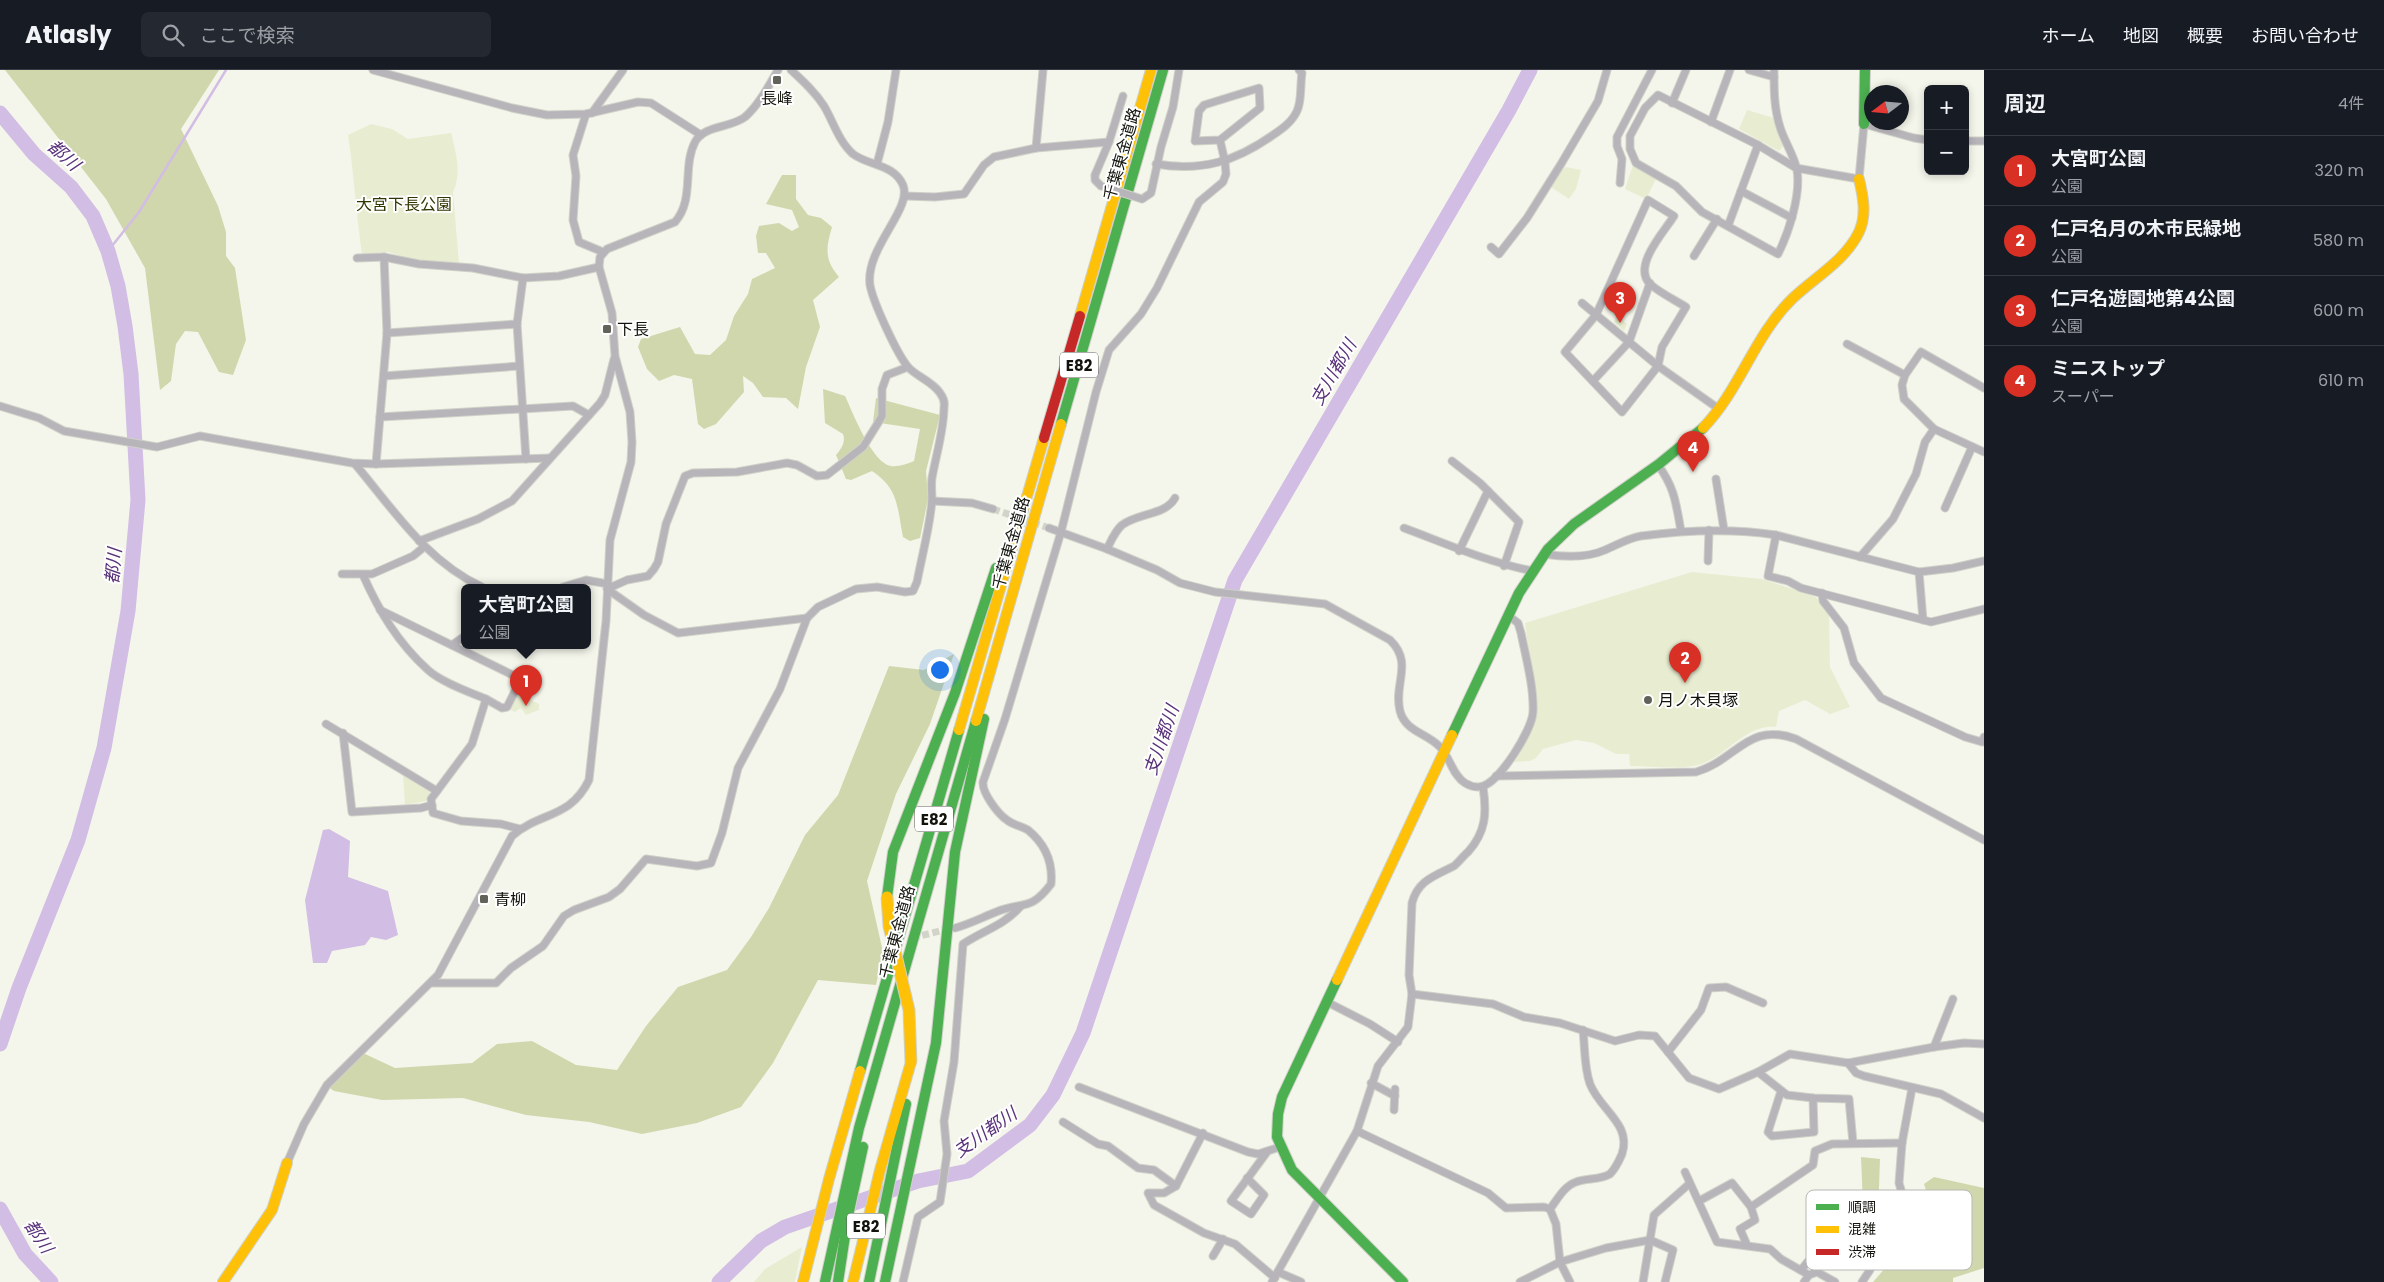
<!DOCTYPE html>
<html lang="ja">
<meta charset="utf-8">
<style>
:root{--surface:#171b24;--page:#242831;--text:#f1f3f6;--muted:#9ea1a6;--line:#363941;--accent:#d93025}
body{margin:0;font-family:Poppins,"Noto Sans JP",sans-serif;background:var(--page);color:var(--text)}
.controls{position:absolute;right:15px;top:15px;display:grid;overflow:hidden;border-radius:8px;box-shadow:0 2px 8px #0003}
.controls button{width:45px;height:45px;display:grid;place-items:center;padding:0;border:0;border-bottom:1px solid var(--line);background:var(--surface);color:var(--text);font:25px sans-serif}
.compass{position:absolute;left:1864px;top:15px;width:45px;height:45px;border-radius:50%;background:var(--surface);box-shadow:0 2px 8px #0003;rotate:254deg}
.you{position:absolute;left:939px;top:599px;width:18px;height:18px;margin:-12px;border:4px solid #fff;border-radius:50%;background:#1a73e8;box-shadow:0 0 0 8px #1a73e833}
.badge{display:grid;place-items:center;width:32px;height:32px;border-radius:50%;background:var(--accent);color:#fff;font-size:16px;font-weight:700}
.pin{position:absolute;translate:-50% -41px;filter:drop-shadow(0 1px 2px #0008)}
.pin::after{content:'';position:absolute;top:26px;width:18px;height:15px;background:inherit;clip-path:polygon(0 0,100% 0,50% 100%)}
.popup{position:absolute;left:461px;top:514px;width:130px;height:65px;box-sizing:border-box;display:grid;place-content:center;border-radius:8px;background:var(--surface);filter:drop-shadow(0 1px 4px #0005);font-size:16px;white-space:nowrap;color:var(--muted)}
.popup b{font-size:19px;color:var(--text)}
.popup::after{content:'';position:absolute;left:50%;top:100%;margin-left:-10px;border:10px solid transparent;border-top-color:var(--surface)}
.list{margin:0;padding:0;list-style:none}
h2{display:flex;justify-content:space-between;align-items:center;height:65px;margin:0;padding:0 20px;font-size:21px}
h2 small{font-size:16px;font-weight:400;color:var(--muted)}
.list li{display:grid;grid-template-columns:32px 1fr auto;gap:15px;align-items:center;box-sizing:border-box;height:70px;padding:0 20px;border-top:1px solid var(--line)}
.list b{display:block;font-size:19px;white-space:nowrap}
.list p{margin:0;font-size:16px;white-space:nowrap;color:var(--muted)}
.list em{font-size:16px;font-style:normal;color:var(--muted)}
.icon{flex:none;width:28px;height:28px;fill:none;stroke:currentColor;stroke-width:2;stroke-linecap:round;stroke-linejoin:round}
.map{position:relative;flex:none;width:1984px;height:1212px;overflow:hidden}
header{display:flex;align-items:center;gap:30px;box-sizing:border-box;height:70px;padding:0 25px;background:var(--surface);border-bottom:1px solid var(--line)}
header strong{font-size:24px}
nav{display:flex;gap:28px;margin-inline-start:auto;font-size:18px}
.search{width:350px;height:45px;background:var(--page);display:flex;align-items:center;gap:12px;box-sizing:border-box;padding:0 18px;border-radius:8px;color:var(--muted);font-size:19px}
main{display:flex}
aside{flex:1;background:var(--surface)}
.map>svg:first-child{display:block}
</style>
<header>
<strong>Atlasly</strong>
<div class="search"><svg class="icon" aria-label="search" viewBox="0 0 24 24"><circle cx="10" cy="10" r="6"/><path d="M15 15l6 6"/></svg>ここで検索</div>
<nav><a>ホーム</a><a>地図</a><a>概要</a><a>お問い合わせ</a></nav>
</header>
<main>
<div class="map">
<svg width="1984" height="1212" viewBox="0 0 1984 1212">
<rect width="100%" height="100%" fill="#f4f6eb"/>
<g fill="#e8edd1">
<polygon points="1747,40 1774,48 1784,75 1779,81 1739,59"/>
<path d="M371 54 392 59 408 69 451 63C456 82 462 104 453 122L459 194 422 193 389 182 362 184C356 144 354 104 348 65Z"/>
<polygon points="1633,95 1656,109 1646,129 1625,119"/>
<polygon points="1566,97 1581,100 1576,119 1569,129 1551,117 1562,100"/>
<polygon points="1617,245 1627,254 1624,261 1614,252"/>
<path d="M1692 502 1762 509 1816 527 1829 544 1830 597 1850 637 1830 644 1805 630 1779 641 1776 657C1747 654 1729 683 1704 693 1685 701 1651 696 1630 696L1629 684H1616L1594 673 1576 670 1543 679 1536 688 1530 691 1513 692C1523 675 1534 664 1537 644L1525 553Z"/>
<polygon points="518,624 539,634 539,640 526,645 521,638 515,642 510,640"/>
<polygon points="403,705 429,720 430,727 426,731 405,735"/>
<polygon points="802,1177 795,1212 754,1212 765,1199"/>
</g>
<g fill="#d1d7ac">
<polygon points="5,0 219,0 181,59 218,136 226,162 226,186 235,198 246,270 233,305 219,302 198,262 185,261 176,274 171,311 160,320 145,198 106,129"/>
<path d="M782 105H796V129L808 145 821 148 832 157C826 178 824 189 839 207L813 230 820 257 806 297 798 339 786 328 763 327 753 313 743 306 744 322 716 354 704 359 698 354 692 309 674 305 659 311 647 299 638 277 641 269 680 257 695 284 710 285 726 270 734 246 748 224 752 209 775 198 766 183H758L756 166 759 156 779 153 792 161 799 157 792 140 766 134Z"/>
<path d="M823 319 845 326C853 343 872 393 891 396 899 397 907 394 914 391L920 359 873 352 876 328 940 345 926 401 928 429 920 468 910 471 903 467C897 437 899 419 872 401L851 410 846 409 836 385C841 379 846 372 843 364L825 353Z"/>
<polygon points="954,584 930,654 896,724 867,811 883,882 876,915 818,910 773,993 741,1037 697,1053 642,1064 589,1052 526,1045 463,1028 382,1030 334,1021 323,1013 363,983 395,998 472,993 497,974 532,971 576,995 617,1000 646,956 678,917 727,900 751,867 769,838 805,765 838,725 889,596 924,600"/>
<polygon points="1861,1087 1880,1089 1878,1147 1932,1152 1932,1140 1924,1114 1934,1107 1984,1118 1984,1198 1953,1208 1953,1212 1873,1212 1908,1172 1842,1156 1844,1133 1863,1134"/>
</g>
<polygon fill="#d2bde4" points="329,759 350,771 348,807 388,821 398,865 386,870 371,867 365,875 332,881 327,893 313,893 305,830 323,760"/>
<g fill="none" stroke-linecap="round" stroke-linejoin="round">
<polyline stroke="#d2bde4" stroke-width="2.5" points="108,181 139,142 226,0"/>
<g stroke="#d2bde4" stroke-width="15">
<polyline points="0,43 34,84 71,117 93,146 108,181 118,216 125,256 131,304 138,430 128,541 104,678 78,770 19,918 0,974"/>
<polyline points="0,1139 25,1184 51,1212"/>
<polyline points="719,1212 761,1171 785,1157 918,1111 968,1101 1030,1055 1053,1025 1083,963 1235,510 1509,40 1530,0"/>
</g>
<g stroke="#d2d4ca" stroke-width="7" stroke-dasharray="7 3.5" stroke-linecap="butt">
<polyline points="993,439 1049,458"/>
<polyline points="912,868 948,859"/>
</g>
<defs>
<g id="street">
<polyline points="373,0 512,38 547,45 586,44 638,32 651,33 701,65"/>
<polyline points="1749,0 1774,7"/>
<path d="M1774 0C1774 20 1774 38 1780 57 1784 71 1794 85 1797 100 1801 125 1789 162 1778 184L1702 142 1676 116 1636 93 1630 79V66L1645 38 1658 25 1758 75 1796 98 1859 109 1864 54 1914 68 1928 70"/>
<polygon points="1259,18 1260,38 1220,70 1195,71 1199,41 1204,35"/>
<polyline points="1672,33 1686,0"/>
<polyline points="592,43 623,0"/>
<polyline points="586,44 573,85 576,106 573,150 579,172 603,182"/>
<polyline points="1711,52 1730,0"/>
<polyline points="1965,71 1984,71"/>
<polyline points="1109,72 1123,26"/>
<polyline points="1036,78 1043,0"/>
<polyline points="877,94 888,52 896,0"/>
<path d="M1156 94C1202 102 1236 91 1273 65 1282 59 1292 52 1297 41 1302 31 1300 15 1302 3L1299 0"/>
<polyline points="1620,113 1622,89 1617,76 1617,67 1652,0"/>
<polyline points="1741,121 1792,148"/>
<polyline points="905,126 935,127 964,124 984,95 994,87 1036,78 1109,72 1095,105"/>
<polyline points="1142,129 1151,123 1161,77 1173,37 1179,0"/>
<path d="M1648 130 1674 146C1664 162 1632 196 1650 214 1660 223 1675 230 1686 237L1662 277 1658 296 1622 342 1565 282 1596 245Z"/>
<polyline points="1728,156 1758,75"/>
<polyline points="1491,177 1499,184 1527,148 1561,94 1598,31 1607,0"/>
<polyline points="1694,186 1717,149"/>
<polyline points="357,188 384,187 419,194 473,198 523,208 559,206 599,197"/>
<polyline points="523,208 517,254 526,389"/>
<polyline points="1582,233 1658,296 1719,339"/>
<polyline points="387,263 517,254"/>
<polyline points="1847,274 1905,305"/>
<polyline points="384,306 519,296"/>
<polyline points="1593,311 1629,272 1650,213"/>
<polyline points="1984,318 1921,282 1905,305 1902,315 1904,329 1934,359 1984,382"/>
<polyline points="0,336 39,348 64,361 157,377 200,366 352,393 376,394 550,388"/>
<polyline points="380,347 573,336 589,345"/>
<polyline points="1452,391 1480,413 1519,452 1504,496"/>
<path d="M355 394C393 439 426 491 482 517"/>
<polyline points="376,394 387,263 384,187"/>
<path d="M1658 395C1675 418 1676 434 1681 461"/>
<polyline points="1716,409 1724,460"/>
<polyline points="932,431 972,433 993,439"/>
<polyline points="1945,438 1972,377"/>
<path d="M1049 458 1107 479 1157 500 1180 513 1215 522 1325 534 1390 570C1414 593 1393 614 1400 641 1405 661 1426 663 1439 676 1450 686 1452 705 1465 713 1470 716 1477 718 1483 716 1500 711 1532 660 1533 642 1534 617 1526 588 1521 563L1518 553 1509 546"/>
<path d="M1404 458C1447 474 1487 492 1533 501"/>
<polyline points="1776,465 1768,506 1788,511 1801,518 1931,552 1984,539"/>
<polyline points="419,471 478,449 512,431 600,333 605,325 614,289"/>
<path d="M1107 479C1111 471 1115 461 1122 455 1138 443 1166 445 1175 428"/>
<polyline points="1459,481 1488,421"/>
<path d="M1544 484C1563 487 1587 488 1605 480 1617 475 1628 468 1641 466 1687 460 1730 458 1776 465L1919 502 1953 498 1984 491"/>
<polyline points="1860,487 1893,449 1916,404 1925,372 1934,359"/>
<polyline points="1708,491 1709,460"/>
<polyline points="1919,502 1923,550"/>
<polyline points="342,504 372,504 413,486 424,477"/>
<path d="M363 505C379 541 398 573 428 600 441 612 469 622 486 629L472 674 431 729 433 743 461 751 501 754 520 759"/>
<polyline points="563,517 586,510 608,514"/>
<polyline points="1822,523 1823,531 1844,558 1854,593 1881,628 1965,667 1982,672 1984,667"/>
<polyline points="380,540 521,609 507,637 502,638 486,629"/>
<polyline points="807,548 678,563 644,545 607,519 627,510 648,506 654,499 658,492 666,454 685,406 693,403 737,402 787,393 797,395 817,406 827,405 863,377 878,353 882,346 882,319 887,305 908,297"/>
<polyline points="452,575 465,566"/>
<polyline points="326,654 437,721"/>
<polyline points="343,663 352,742 421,738 432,735"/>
<path d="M1496 706 1696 702C1737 690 1748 651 1796 669L1984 770"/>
<path d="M955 858C970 854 983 847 996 842 1023 831 1030 842 1051 814 1053 793 1045 774 1028 760 1021 756 1013 755 1007 750 998 744 982 723 983 712L1005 649 1061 462 1096 322 1109 280 1141 244 1157 218 1199 132 1223 112 1226 104 1225 92 1220 70"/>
<path d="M433 913H496L511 898 543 876 564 846 574 840 609 827 620 819 646 789 697 796 711 793 722 763 738 698 780 619 807 548 818 537 856 519 877 517 905 522 913 521 917 512C922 485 930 457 932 430 932 423 931 415 932 408 936 385 944 360 944 337 945 332 943 327 940 323 932 311 917 307 908 297 897 284 873 232 870 215 865 178 913 139 903 115 894 94 869 96 853 84 839 72 833 51 824 36 815 22 803 11 791 0"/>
<polyline points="1412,924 1493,934 1524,947 1560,953 1615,971 1639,965 1655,966 1689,1008 1719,1019 1758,1002 1790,984 1848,993 1934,977 1964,973 1984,974"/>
<polyline points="1327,932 1370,954 1398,972"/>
<polyline points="1934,977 1953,929"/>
<polyline points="1668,982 1701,940 1709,918 1726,917 1763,933"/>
<polyline points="1848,993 1856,1003 1864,1006 1941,1024 1984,1048"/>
<polyline points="1758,1002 1787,1025 1813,1028 1849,1029 1853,1073"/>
<polyline points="1371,1013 1395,1026"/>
<polyline points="1079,1017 1248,1082 1258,1084 1280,1077"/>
<polyline points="1781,1021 1768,1062 1772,1066 1814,1062 1813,1028"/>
<polyline points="1394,1040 1395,1019"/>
<polyline points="1063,1052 1098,1074 1108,1076 1138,1098 1154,1100 1176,1116"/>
<polyline points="1357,1061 1488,1123 1506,1138 1544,1137 1550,1139 1556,1154 1560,1192 1570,1212"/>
<polyline points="1203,1063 1176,1116 1164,1123 1148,1123 1154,1135 1204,1163 1235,1174 1275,1208"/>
<path d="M287 1093 304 1054 327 1015 438 905 512 766C541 741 570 749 589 710L606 551 610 470 631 392 632 372 630 342 615 286 612 243 599 197 600 187 607 179 675 152C695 129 682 97 695 72 704 55 731 58 745 47 759 35 769 15 778 0"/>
<polyline points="1685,1102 1717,1172 1770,1179 1781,1189 1809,1205"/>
<polyline points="1247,1108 1264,1125 1251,1144 1231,1131 1267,1082"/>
<polyline points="1699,1131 1732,1113 1751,1137 1755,1150 1740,1159 1747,1175"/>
<polyline points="1751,1137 1813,1095 1815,1081 1832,1074 1902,1073"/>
<path d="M1550 1139C1557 1130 1564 1116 1576 1112 1586 1108 1601 1110 1610 1104 1615 1099 1619 1091 1622 1084 1632 1054 1600 1040 1590 1014 1584 997 1585 978 1583 960"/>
<polyline points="1907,1140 1899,1113 1902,1073 1912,1018"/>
<polyline points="1213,1186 1223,1169"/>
<polyline points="1801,1200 1823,1173 1838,1183"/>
<polyline points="1278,1202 1301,1212"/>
<path d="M903 1212 918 1147 940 1132 947 1084 944 1051 954 992 963 874C984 860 1003 856 1020 837"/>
<path d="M1272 1212 1357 1061 1378 996 1408 957 1412 924 1409 905 1412 833C1418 810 1435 806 1454 796 1459 792 1463 786 1468 782 1486 762 1487 743 1483 717"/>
<polyline points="1520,1212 1560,1192 1606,1178 1650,1170 1673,1180 1665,1212"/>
<polyline points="1643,1212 1654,1145 1689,1114"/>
<polyline points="1804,1212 1809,1205 1817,1202 1835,1212"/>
<polyline points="1862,1212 1870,1200"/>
</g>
<g id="fast">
<polyline points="1864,54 1865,0"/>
<polyline points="1061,354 1163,0"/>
<polyline points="1452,665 1519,523 1548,479 1574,454 1659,394 1703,358"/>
<polyline points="887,827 893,782 955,623 996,498"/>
<polyline points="1337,910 1282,1027 1278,1044 1277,1067 1292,1100 1403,1212"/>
<polyline points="860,1001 959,660"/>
<polyline points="825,1212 859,1058 976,651"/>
<polyline points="838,1212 848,1146 863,1077"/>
<polyline points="869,1212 906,1034"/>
<polyline points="885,1212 936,973 955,782 984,649"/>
</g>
<g id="slow">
<polyline points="1080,246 1151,0"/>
<path d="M1703 358C1740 320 1754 266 1792 229 1815 207 1845 191 1859 162 1867 145 1863 126 1859 109"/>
<polyline points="976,651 1061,354"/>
<polyline points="959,660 1044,368"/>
<polyline points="1337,910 1452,665"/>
<polyline points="223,1212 272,1140 287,1093"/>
<polyline points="803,1212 829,1109 860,1001"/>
<polyline points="853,1212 880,1100 911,992"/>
</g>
<polyline id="jam" points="1044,368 1080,246"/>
</defs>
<use href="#street" stroke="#cfd1c8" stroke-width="9"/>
<use href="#fast" stroke="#cfd1c8" stroke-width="12"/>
<use href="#slow" stroke="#cfd1c8" stroke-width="12"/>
<use href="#jam" stroke="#cfd1c8" stroke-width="12"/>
<use href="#street" stroke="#b7b4ba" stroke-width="7"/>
<use href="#fast" stroke="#4caf50" stroke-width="10"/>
<use href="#slow" stroke="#ffc107" stroke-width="10"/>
<use href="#jam" stroke="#c62828" stroke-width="10"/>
<defs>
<polyline id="street-bridge" points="1095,105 1095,110 1101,116 1142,129"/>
<polyline id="slow-bridge" points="887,827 889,856 909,940 911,992"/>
</defs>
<use href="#street-bridge" stroke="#cfd1c8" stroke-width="9" stroke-linecap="butt"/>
<use href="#slow-bridge" stroke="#cfd1c8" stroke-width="13" stroke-linecap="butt"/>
<use href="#street-bridge" stroke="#b7b4ba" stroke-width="7"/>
<use href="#slow-bridge" stroke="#ffc107" stroke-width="11"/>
</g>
<g fill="#61625a" stroke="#fff" stroke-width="2">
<rect x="772" y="5" width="10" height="10" rx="2.5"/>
<rect x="602" y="254" width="10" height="10" rx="2.5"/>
<circle cx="1648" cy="630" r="5"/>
<rect x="479" y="824" width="10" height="10" rx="2.5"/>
</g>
<g text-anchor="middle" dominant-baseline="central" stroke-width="4" stroke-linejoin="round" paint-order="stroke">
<g fill="#fff" stroke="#595a55" stroke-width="1">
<rect x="1060" y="282.5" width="38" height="25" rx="4"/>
<rect x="915" y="736.5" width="38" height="25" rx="4"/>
<rect x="847" y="1143.5" width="38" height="25" rx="4"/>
</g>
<g font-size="15" font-weight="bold" fill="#12130c">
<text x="1079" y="295">E82</text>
<text x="934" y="749">E82</text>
<text x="866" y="1156">E82</text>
</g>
<g font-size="16" fill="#12130c" stroke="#fff" text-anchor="start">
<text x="777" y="28" text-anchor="middle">長峰</text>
<text x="617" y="259">下長</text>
<text x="1658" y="630">月ノ木貝塚</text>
<text x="494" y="829">青柳</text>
</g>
<g font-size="16" fill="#12130c" stroke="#fff">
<text transform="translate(1122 84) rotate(-74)">千葉東金道路</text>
<text transform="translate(1011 473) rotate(-74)">千葉東金道路</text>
<text transform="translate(897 862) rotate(-75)">千葉東金道路</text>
</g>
<g font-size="16" fill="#323600" stroke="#fff">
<text x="404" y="134">大宮下長公園</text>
</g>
<g font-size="18" font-style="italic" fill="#59327a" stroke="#fff">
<text transform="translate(64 85) rotate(42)">都川</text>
<text transform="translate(1333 302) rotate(-60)">支川都川</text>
<text transform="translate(113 496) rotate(-85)">都川</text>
<text transform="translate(1161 670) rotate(-71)">支川都川</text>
<text transform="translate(985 1062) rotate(-35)">支川都川</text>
<text transform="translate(39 1166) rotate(56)">都川</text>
</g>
</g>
<rect x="1806" y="1120" width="166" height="80" rx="8" fill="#fff" stroke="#b8b8b6" stroke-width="1"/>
<rect x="1816" y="1134" width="23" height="6" fill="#4caf50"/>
<rect x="1816" y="1156" width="23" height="7" fill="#ffc107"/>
<rect x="1816" y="1179" width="23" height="6" fill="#c62828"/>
<g font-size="14" fill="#12130c">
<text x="1848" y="1142">順調</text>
<text x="1848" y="1164">混雑</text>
<text x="1848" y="1187">渋滞</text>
</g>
</svg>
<div class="controls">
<button>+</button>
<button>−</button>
</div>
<svg class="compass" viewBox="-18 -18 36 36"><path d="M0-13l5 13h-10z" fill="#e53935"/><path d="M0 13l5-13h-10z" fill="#9ea1a6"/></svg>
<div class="you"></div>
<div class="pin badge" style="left:526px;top:636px">1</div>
<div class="popup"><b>大宮町公園</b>公園</div>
<div class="pin badge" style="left:1685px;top:613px">2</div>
<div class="pin badge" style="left:1620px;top:253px">3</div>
<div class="pin badge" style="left:1693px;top:402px">4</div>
</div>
<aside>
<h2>周辺<small>4件</small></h2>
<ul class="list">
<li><span class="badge">1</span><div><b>大宮町公園</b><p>公園</p></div><em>320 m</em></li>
<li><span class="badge">2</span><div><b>仁戸名月の木市民緑地</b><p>公園</p></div><em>580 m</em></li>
<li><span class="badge">3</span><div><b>仁戸名遊園地第4公園</b><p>公園</p></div><em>600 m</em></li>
<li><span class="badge">4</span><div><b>ミニストップ</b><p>スーパー</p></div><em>610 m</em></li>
</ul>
</aside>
</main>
